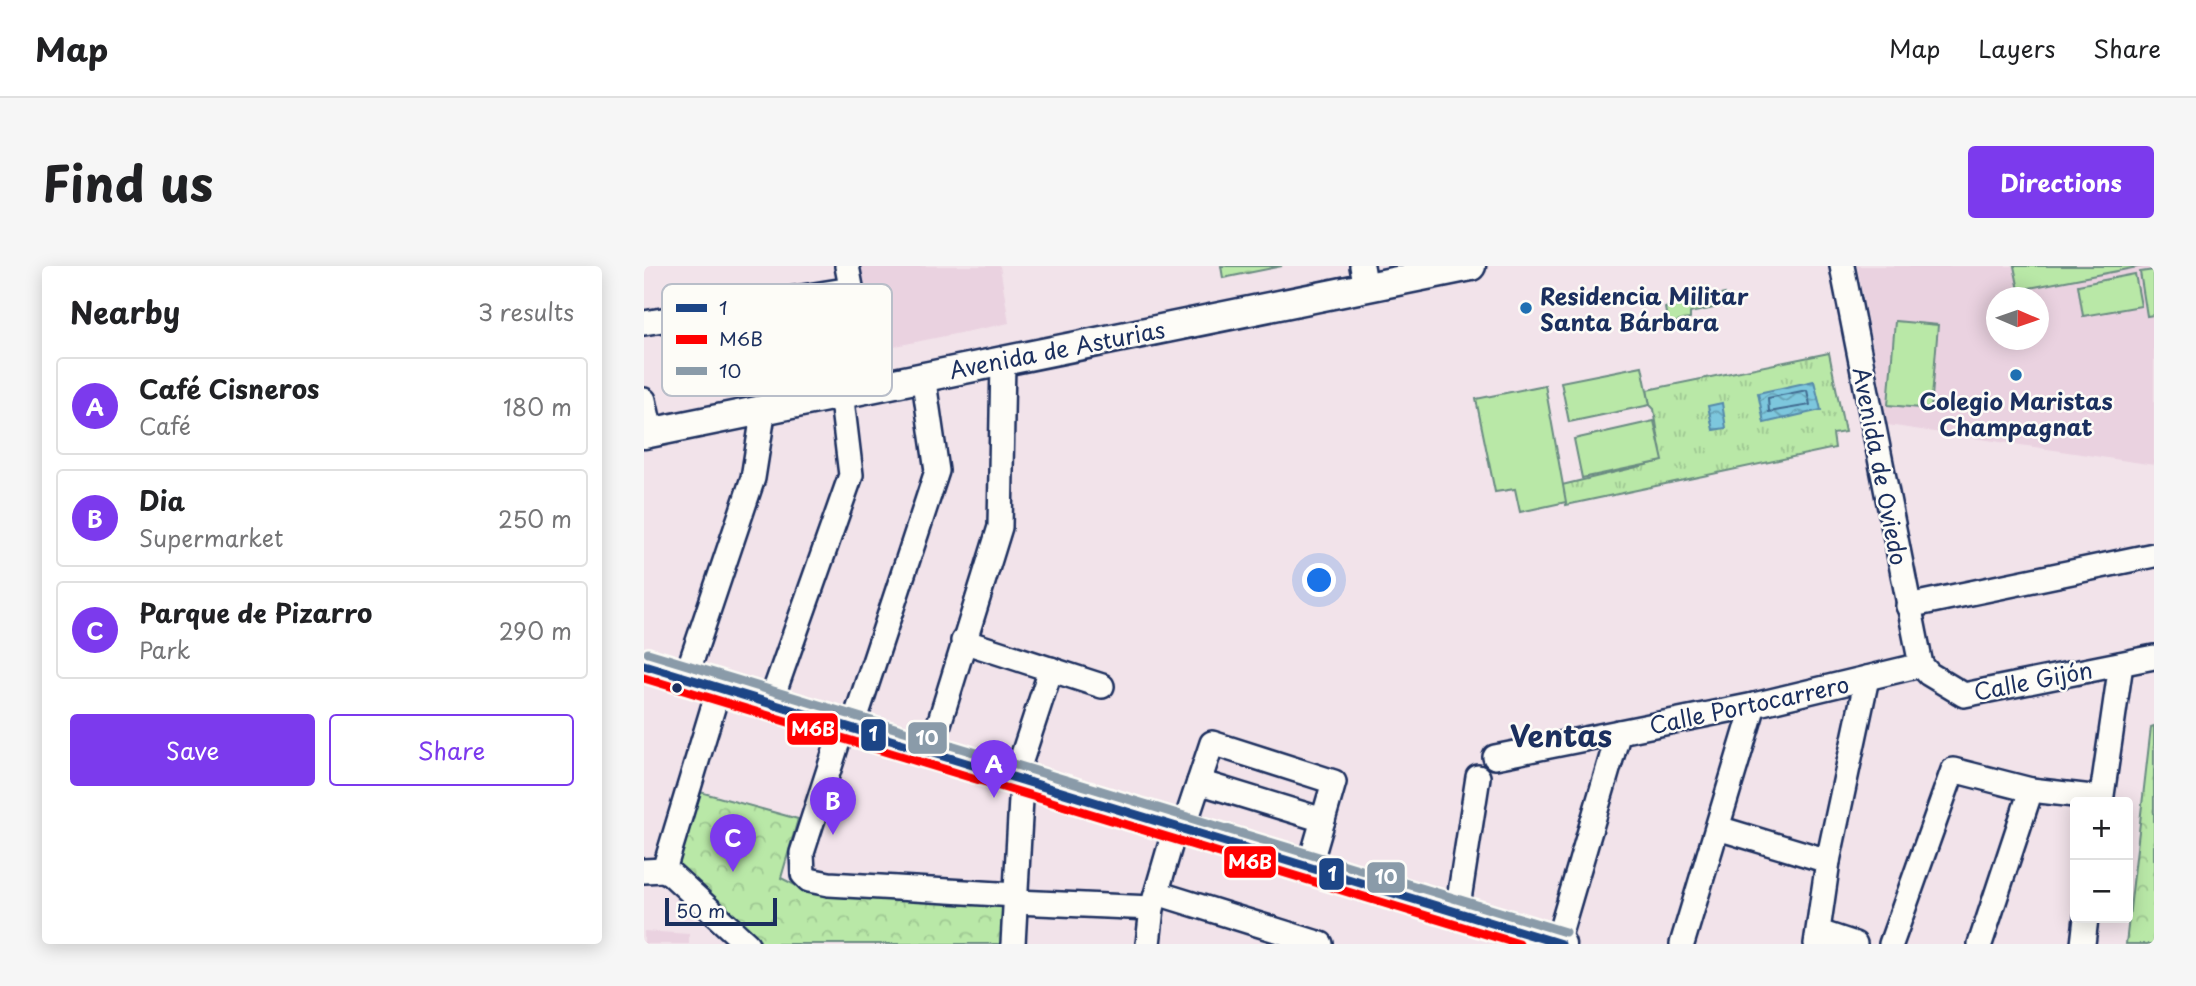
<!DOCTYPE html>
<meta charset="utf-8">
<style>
:root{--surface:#fff;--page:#f6f6f6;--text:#202124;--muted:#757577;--line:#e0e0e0;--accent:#7c3aed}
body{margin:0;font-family:"Playpen Sans",sans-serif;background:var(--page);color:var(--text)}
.controls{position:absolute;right:21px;bottom:21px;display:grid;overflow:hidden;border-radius:7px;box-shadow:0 4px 18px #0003}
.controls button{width:63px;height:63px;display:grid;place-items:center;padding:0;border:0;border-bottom:2px solid var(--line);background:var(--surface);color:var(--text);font:35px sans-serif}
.compass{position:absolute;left:1342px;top:21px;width:63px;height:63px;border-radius:50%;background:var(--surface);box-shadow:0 4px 18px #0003;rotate:92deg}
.scale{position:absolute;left:21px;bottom:18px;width:112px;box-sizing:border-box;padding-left:7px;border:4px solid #1b2f5e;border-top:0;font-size:19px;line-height:24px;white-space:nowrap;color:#1b2f5e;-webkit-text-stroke:5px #fdfcf7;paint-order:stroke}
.you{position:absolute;left:676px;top:315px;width:24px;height:24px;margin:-18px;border:5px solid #fff;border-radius:50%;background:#1a73e8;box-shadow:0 0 0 10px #1a73e833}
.badge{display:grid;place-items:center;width:46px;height:46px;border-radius:50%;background:var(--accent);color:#fff;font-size:23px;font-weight:700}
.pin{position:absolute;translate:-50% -58px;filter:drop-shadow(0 2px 4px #0008)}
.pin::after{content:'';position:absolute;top:37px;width:24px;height:21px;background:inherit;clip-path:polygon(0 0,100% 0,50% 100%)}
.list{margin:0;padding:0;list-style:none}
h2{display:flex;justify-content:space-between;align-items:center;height:91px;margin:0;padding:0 28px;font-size:30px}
h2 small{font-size:23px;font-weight:400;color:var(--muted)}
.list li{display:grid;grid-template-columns:46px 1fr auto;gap:21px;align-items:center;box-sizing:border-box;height:98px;margin:0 14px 14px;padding:0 14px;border:2px solid var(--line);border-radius:7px}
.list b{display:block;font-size:26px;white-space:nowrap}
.list p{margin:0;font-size:23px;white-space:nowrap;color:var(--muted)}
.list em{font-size:23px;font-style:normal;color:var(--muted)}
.actions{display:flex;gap:14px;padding:21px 28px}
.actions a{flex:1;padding:16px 0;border:2px solid var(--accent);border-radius:7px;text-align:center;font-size:24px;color:var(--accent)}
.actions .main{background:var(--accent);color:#fff}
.map{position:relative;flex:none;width:1510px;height:678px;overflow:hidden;border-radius:7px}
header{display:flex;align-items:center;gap:42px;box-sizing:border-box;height:98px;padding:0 35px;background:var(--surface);border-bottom:2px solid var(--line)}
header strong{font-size:33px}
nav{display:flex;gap:38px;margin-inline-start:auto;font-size:24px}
.intro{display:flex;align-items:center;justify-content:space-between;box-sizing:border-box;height:168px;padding:0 42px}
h1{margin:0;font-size:49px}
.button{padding:18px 32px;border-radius:7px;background:var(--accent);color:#fff;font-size:24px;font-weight:700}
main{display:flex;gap:42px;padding:0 42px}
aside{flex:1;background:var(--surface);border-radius:7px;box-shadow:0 4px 18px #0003}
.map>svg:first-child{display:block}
</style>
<header>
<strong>Map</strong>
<nav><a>Map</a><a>Layers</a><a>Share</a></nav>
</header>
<div class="intro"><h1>Find us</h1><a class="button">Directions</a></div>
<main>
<aside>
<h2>Nearby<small>3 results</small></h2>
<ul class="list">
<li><span class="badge">A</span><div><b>Café Cisneros</b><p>Café</p></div><em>180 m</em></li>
<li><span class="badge">B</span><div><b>Dia</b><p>Supermarket</p></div><em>250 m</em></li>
<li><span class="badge">C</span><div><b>Parque de Pizarro</b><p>Park</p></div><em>290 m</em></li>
</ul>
<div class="actions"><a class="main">Save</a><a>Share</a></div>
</aside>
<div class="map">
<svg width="1510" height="678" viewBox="0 0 1510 678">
<defs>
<pattern id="grass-tufts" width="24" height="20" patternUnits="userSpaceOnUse" patternTransform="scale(1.75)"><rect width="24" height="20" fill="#b9e8a7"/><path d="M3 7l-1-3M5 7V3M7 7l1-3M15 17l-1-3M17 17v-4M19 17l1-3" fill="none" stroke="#9ec792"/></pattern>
<pattern id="park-crowns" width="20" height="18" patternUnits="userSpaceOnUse" patternTransform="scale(1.75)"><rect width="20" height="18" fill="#b9e8a7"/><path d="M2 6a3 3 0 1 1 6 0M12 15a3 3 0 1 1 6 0" fill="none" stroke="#9ec792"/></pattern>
<pattern id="water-waves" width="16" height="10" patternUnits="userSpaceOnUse" patternTransform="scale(1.75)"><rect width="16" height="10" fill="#7dc7dd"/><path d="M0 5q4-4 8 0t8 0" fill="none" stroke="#66a2b6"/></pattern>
</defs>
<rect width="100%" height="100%" fill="#f2e3ea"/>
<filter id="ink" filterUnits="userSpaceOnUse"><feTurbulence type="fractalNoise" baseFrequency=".0143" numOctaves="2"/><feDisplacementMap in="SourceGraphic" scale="14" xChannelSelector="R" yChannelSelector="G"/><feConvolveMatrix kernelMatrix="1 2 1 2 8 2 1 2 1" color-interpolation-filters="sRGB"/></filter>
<g filter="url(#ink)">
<g fill="#ead2e0" fill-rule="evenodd">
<polygon points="217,0 356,0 365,57 232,84"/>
<path d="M1213 0H1510V199L1244 159ZM1352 32H1394V74H1352Z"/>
<polygon points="0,665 45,668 45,678 0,678"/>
</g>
<polygon fill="url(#grass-tufts)" stroke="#6a8c82" stroke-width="2" points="1185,87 1201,166 1189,168 1191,182 922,239 918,219 1018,195 1010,143 1006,139 1003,124"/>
<g fill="url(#park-crowns)" stroke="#6a8c82" stroke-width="2">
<polygon points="577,0 638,0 579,12"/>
<polygon points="1081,28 1084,39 1046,47 1046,53 1024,58 1021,42 1026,40"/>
<polygon points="1510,460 1510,678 1482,678 1507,461"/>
<polygon points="56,526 154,553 137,612 169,628 361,639 358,678 116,678 34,601"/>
</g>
<g fill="#b9e8a7" stroke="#6a8c82" stroke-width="2">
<polygon points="1370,0 1499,0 1375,24"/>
<polygon points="1510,4 1510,49 1503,50 1496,6"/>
<polygon points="1491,8 1497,40 1439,50 1434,19"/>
<polygon points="1251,55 1294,59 1287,143 1244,139"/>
<polygon points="998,100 1006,139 925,156 917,116"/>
<polygon points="901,119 922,236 876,246 871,223 851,226 832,133"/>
<polygon points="1010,155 1019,195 938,212 930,173"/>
</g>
<g fill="url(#water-waves)" stroke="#568aaa" stroke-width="2">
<polygon points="1170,115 1177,144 1120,157 1114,127"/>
<polygon points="1078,137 1082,162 1069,164 1064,140"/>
</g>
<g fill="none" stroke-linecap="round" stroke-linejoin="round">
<polygon stroke="#426c91" stroke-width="2" points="1163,124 1166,139 1125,146 1124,132"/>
<defs>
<g id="minor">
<polyline points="203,0 226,120"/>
<polyline points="718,0 722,22"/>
<polyline points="1198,0 1277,399"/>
<polyline points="0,57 207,23"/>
<polyline points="0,134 7,166"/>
<polyline points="1264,340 1510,289"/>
<polyline points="319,375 458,420"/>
<polyline points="1277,399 1285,408 1320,429 1510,391"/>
<polyline points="42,411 109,212 120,142"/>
<polyline points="126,438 207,209 197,126"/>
<polyline points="199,460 158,587 159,608 165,614 185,618 372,629"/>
<polyline points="208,463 293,205 279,109"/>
<polyline points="286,487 356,261 359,94"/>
<polyline points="851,491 1110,439 1277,399"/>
<polyline points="371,513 407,403"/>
<polyline points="555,516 679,554"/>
<polyline points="1457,536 1477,398"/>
<polyline points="1074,562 1184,595"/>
<polyline points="539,564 568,477 690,516 665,602"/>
<polyline points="20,604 75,422"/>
<polyline points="0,605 20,604 27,608 103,678"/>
<polyline points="513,627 677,678"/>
<polyline points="372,636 508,642"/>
<polyline points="813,646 834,511"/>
<polyline points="1175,666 1211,678"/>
<polyline points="913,677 975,466"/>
<polyline points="369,678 378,515"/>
<polyline points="504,678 508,642 531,563"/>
<polyline points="1038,678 1110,439"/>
<polyline points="1172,678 1184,595 1223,412"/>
<polyline points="1247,678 1309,504 1387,524 1457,532"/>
<polyline points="1336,678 1387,524"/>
<polyline points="1439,678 1442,652"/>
</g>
<g id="major">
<polyline points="0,168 827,0"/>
<polyline points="0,399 917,678"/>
</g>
</defs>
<use href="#minor" stroke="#1b2f5e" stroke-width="28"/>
<use href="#major" stroke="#1b2f5e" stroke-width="33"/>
<use href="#minor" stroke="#fdfcf7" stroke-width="23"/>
<use href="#major" stroke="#fdfcf7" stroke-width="28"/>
<defs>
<polyline id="bus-1" points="0,399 917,678"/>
<polyline id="bus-2" points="0,412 875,678"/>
<polyline id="bus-3" points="4,387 921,666"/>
</defs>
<use href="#bus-1" stroke="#fdfcf7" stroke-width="14"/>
<use href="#bus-2" stroke="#fdfcf7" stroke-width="14"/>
<use href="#bus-3" stroke="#fdfcf7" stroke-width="14"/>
<use href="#bus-1" stroke="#1c4586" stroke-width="9"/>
<use href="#bus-2" stroke="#f00" stroke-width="9"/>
<use href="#bus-3" stroke="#8a9ba9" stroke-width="9"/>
</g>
</g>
<g fill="#1f6fb2" stroke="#fdfcf7" stroke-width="2.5">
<circle cx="882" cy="42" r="7"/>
<circle cx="1372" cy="109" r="7"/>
</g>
<circle fill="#1b2f5e" stroke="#fdfcf7" stroke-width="2.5" cx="33" cy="422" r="6"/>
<g text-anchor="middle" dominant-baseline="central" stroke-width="5" stroke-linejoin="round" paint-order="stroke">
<g font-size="23" font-weight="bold" fill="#1b2f5e" stroke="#fdfcf7" text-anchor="start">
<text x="896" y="29">Residencia Militar<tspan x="896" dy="26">Santa Bárbara</tspan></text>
<text x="1372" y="134" text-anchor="middle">Colegio Maristas<tspan x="1372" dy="26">Champagnat</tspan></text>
</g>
<g font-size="23" fill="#1b2f5e" stroke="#fdfcf7">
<text transform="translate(413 83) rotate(-11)">Avenida de Asturias</text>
<text transform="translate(1237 200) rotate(79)">Avenida de Oviedo</text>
<text transform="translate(1389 414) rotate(-11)">Calle Gijón</text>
<text transform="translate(1105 438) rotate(-12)">Calle Portocarrero</text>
</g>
<g font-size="30" font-weight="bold" fill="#1b2f5e" stroke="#fdfcf7">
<text x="917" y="468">Ventas</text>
</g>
</g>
<rect x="18" y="18" width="230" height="112" rx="10" fill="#fdfcf7" stroke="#b9bec9" stroke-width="2"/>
<rect x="32" y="38" width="31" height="8" fill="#1c4586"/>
<rect x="32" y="69" width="31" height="9" fill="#f00"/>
<rect x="32" y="101" width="31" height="8" fill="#8a9ba9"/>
<g font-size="19" fill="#1b2f5e">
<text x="75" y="49">1</text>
<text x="75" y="80">M6B</text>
<text x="75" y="112">10</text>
</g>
<g stroke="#fdfcf7" stroke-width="2.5">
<rect x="142" y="446" width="53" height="34" rx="7" fill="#f00"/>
<rect x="216" y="452" width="27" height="34" rx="7" fill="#1c4586"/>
<rect x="263" y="455" width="41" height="34" rx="7" fill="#8a9ba9"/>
<rect x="579" y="579" width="54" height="34" rx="7" fill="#f00"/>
<rect x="674" y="591" width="27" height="34" rx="7" fill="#1c4586"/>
<rect x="722" y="595" width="40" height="33" rx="7" fill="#8a9ba9"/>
</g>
<g font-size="19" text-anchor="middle" font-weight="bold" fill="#fff">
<text x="169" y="470">M6B</text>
<text x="229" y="475">1</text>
<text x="283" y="479">10</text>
<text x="606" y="603">M6B</text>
<text x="688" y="615">1</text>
<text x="742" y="618">10</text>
</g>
</svg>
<div class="controls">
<button>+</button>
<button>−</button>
</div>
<svg class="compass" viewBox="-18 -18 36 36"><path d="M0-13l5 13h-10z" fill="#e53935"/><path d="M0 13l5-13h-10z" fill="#757577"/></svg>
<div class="scale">50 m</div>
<div class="you"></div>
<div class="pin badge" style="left:350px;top:532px">A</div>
<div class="pin badge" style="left:189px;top:569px">B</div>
<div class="pin badge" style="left:89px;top:606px">C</div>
</div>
</main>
